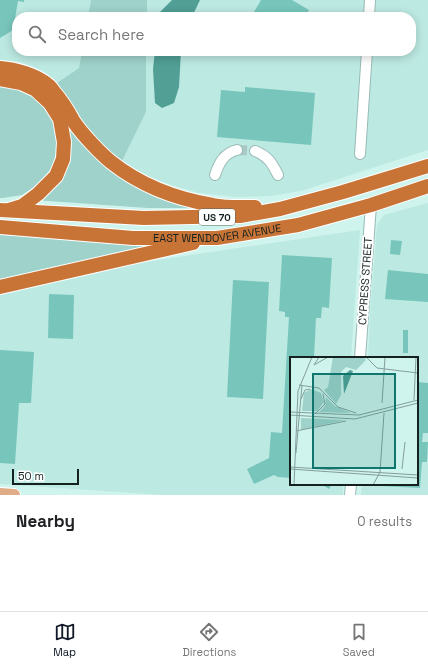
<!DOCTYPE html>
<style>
:root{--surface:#fff;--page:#f6f6f6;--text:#202124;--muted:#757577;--line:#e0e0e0;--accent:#111827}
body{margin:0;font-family:"Space Grotesk",sans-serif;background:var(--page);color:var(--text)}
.scale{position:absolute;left:12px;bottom:10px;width:67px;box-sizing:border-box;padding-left:4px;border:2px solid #14211f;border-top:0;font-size:11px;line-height:14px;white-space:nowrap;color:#14211f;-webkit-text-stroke:3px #fff;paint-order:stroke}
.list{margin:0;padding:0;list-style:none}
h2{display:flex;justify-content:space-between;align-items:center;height:52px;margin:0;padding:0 16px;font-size:17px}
h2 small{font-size:13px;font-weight:400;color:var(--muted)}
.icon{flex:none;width:22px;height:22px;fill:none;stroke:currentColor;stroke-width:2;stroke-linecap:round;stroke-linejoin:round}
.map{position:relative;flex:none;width:428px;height:495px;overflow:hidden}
.search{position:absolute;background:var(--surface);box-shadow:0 2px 10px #0003;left:12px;right:12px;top:12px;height:44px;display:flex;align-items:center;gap:10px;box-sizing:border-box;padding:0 14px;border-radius:16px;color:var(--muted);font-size:15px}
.sheet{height:116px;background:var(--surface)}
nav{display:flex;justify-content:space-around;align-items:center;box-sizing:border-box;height:56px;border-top:1px solid var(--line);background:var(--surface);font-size:11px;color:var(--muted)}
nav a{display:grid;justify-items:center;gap:2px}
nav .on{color:var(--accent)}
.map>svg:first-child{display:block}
</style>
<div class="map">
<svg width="428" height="495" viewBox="0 0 428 495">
<rect width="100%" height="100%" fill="#cff3ed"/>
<g fill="#bce9e2">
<polygon points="0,0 91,0 88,17 17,17 17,51 82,51 79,68 57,83 41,70 21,62 0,60"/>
<polygon points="147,0 428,0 428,150 301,191 271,196 238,197 199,193 171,185 148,176 122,161 146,112 146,51 411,51 411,17 147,17"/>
<polygon points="428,203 428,495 361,495 362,484 417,484 417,358 368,358 370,314 377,225 384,215"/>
<polygon points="360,230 351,358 291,358 291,484 343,484 343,495 163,495 0,484 0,292 92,270 211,252"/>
</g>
<g fill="#9ed2ca">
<polygon points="91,0 147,0 147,17 88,17"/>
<polygon points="82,51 146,51 146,112 122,161 106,149 89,132 76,115 66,95 57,83 79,68"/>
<polygon points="0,83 31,92 53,117 57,133 57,149 53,165 44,178 34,187 22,195 3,198 0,198"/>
<polygon points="66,122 79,137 199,208 148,208 34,200 56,181"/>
<polygon points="0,235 164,244 0,280"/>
</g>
<g fill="#519f95">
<polygon points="172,0 200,0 192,17 158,17 159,13"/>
<polygon points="155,51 181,51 179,87 174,103 162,108 155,103 153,69"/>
</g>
<g fill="#78c6bb">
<polygon points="0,0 24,0 24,2 18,1 13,30 0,38"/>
<polygon points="261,0 292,0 309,10 305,17 251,17"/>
<polygon points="245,87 315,93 311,145 217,137 221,90 245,92"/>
<polygon points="391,240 402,241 400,255 390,254"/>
<polygon points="282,255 332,258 329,308 322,307 321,318 316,318 314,358 291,358 291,478 278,477 274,475 254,484 247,469 269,458 271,432 282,433 289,317 285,317 285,312 279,311"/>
<polygon points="388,270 428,274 428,302 385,299"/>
<polygon points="233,280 269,282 263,399 227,397"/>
<polygon points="49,294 74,295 73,339 48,338"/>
<rect x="403" y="330" width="5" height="23"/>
<polygon points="0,350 34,352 31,403 19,403 15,464 0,463"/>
<polygon points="417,382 428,383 428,433 423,433 422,442 428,442 427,462 422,462 420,488 383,486 383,484 417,484"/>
<polygon points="321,484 332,484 329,489"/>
</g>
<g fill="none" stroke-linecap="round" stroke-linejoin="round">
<polyline stroke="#aac9c4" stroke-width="10" stroke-dasharray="10 5" stroke-linecap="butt" points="237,150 255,151"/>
<defs>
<g id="minor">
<polyline points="369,17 370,0"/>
<path d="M255 151C268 156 272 163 278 175"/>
<polyline points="360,154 367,51"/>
<path d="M215 175C219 163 224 153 237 150"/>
<polyline points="360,358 371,205"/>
<polyline points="350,495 351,484"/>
</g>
<polyline id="major" points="0,494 14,495"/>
<g id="highway">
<path d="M0 68C15 69 37 75 48 85 50 86 52 89 54 92 62 101 68 111 74 122 82 134 100 153 111 162 140 185 177 199 213 205 227 208 242 207 255 207"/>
<polyline points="0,79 21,83 36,90 50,103 60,119 64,142 63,159 56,176 38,194 22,206 9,210"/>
<polyline points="0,210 144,218 240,216 280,209 343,192 428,166"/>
<path id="s1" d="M0 227 133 238H217L298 225 371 205 428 186"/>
<polyline points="0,287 193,243"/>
</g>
</defs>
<use href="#minor" stroke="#99bbb6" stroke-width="12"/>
<use href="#major" stroke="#fff" stroke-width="14"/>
<use href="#highway" stroke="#fff" stroke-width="16"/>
<use href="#minor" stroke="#fff" stroke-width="10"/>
<use href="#major" stroke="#dfac87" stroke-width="12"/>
<use href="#highway" stroke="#c97437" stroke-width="14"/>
</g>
<g text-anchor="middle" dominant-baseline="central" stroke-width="4" stroke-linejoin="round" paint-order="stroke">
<rect fill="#fff" stroke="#5a6462" stroke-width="1" x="199" y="209" width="36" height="16" rx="3"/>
<g font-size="10" font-weight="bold" fill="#14211f">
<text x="217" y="217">US 70</text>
</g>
<g font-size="11" fill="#14211f" stroke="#fff">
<text stroke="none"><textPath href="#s1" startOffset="218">EAST WENDOVER AVENUE</textPath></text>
<text transform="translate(365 281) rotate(-86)">CYPRESS STREET</text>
</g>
</g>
<g transform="translate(290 357)">
<rect width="128" height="128" fill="#cff3ed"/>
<path d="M43 0H74L76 3 66 13 56 10 51 15V38L46 47 34 33 38 30ZM21 32 31 36 34 45 27 54H12L14 36ZM36 40 45 49 61 56 29 55 35 49ZM11 61 55 63 11 73Z" fill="#9ed2ca"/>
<path d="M60 13 63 14 54 37 53 19Z" fill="#519f95"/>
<path fill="none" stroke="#849f9b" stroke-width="1" d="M29 0 24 8 38 0M76 0 87 11 128 16M9 28 29 31 48 50 66 56M11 42 15 33 20 32M124 43 126 0M92 46 95 0M0 55 69 58 128 43M25 57 35 47 33 37M0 58 65 62 128 46M6 74 56 64M6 96 12 28M0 110 128 118M0 112 128 121M112 112 115 85M4 128 8 34 22 0M83 128 90 115 94 56"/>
<path fill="#0f766e" fill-opacity="0.15" stroke="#0f766e" stroke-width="2" d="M23 17H105V111H23Z"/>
<rect width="128" height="128" fill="none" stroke="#14211f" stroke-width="2"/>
</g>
</svg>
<div class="scale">50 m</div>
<div class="search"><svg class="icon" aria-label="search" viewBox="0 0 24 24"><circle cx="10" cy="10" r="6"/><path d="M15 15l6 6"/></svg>Search here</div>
</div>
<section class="sheet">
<h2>Nearby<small>0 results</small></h2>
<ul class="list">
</ul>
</section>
<nav>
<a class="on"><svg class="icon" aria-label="map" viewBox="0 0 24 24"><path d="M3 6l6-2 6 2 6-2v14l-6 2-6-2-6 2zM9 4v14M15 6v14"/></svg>Map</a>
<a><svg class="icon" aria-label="directions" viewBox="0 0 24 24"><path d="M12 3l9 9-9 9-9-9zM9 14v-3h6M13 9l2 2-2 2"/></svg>Directions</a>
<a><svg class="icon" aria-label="saved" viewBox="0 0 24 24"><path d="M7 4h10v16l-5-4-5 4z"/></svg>Saved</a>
</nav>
